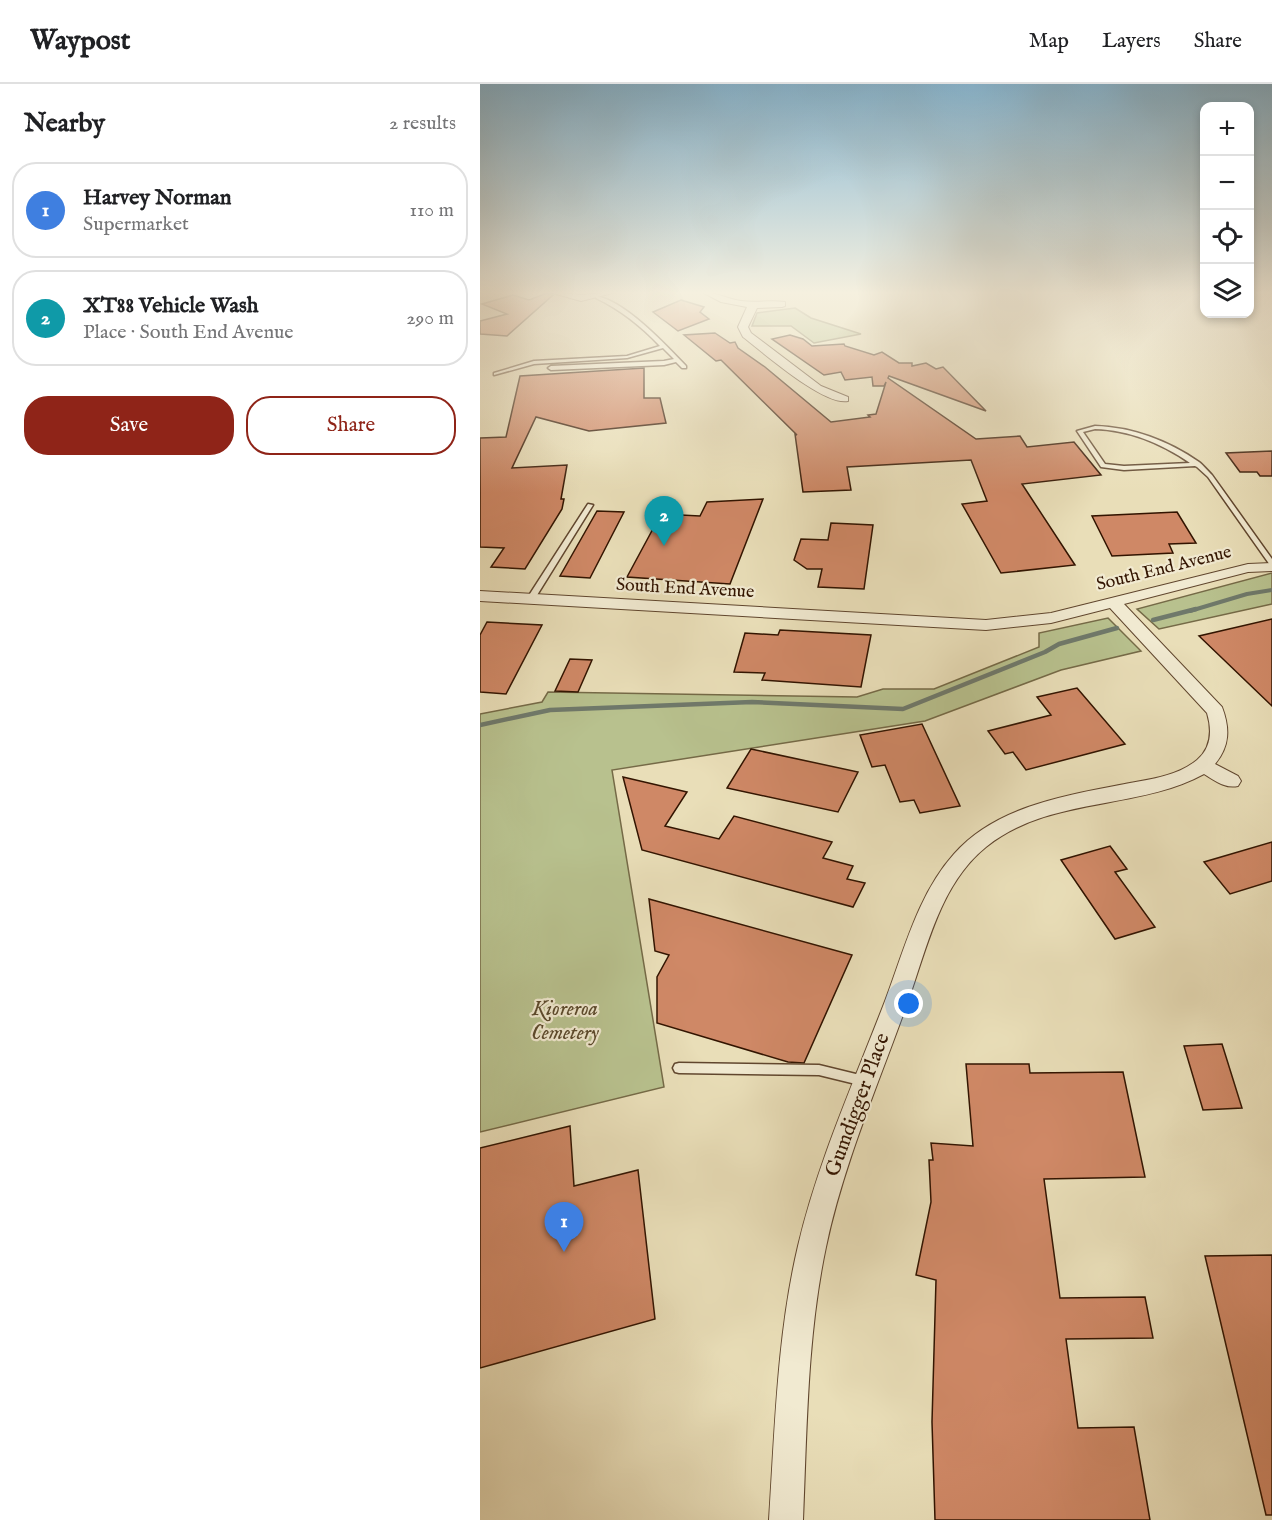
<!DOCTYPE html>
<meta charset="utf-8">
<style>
:root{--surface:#fff;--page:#f6f6f6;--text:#202124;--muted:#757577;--line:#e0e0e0;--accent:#8f2418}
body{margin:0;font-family:"IM FELL English",serif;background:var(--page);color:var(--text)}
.controls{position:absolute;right:18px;top:18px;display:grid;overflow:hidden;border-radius:12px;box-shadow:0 3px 9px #0003}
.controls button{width:54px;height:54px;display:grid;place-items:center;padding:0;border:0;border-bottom:2px solid var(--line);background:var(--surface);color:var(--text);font:30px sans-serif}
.you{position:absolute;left:429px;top:920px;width:21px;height:21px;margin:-15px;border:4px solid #fff;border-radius:50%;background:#1a73e8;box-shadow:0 0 0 9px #1a73e833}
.badge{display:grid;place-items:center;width:39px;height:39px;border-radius:50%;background:var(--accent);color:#fff;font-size:20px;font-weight:700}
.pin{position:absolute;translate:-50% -50px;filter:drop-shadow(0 2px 3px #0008)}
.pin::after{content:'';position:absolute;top:32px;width:21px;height:18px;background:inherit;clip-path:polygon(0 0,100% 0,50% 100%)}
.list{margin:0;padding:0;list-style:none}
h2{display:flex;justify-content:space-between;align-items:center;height:78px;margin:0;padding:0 24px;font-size:26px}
h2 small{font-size:20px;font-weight:400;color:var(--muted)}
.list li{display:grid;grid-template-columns:39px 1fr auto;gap:18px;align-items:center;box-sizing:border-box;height:96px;margin:0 12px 12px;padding:0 12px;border:2px solid var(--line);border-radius:24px}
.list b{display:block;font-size:22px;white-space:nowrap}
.list p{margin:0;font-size:20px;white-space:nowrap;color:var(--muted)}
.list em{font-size:20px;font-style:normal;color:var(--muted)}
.actions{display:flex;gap:12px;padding:18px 24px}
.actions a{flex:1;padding:14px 0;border:2px solid var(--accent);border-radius:24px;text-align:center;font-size:21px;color:var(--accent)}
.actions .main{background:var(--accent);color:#fff}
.icon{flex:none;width:33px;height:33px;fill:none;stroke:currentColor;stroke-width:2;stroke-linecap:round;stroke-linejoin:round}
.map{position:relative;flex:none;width:792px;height:1436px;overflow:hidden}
header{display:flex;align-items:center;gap:36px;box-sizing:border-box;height:84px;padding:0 30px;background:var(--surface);border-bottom:2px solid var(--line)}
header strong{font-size:28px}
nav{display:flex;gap:33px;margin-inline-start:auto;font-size:21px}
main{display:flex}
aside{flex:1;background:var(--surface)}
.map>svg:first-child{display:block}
</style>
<header>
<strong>Waypost</strong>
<nav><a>Map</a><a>Layers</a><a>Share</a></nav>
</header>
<main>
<aside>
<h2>Nearby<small>2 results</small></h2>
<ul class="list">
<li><span class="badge" style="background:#3f7fe0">1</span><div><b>Harvey Norman</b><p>Supermarket</p></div><em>110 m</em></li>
<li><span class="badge" style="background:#0f9aa8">2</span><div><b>XT88 Vehicle Wash</b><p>Place · South End Avenue</p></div><em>290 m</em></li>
</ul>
<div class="actions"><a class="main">Save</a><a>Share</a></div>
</aside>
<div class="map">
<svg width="792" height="1436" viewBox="0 0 792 1436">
<rect width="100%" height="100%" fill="#e9deb8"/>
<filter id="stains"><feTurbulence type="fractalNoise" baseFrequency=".00333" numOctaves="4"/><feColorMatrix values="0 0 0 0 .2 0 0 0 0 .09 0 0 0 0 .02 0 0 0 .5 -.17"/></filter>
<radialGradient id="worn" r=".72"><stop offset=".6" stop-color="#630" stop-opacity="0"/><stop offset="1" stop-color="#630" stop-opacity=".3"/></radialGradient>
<g fill="#b8c18e" stroke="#756a47" stroke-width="1.5">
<polygon points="315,224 331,234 381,250 334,259 311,242 272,242 277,229"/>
<polygon points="792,489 792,520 679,545 657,525"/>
<polygon points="628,534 661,567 581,586 445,637 132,686 184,1003 0,1048 0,630 62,618 68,608 377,613 403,605 454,605 559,563 559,549"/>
</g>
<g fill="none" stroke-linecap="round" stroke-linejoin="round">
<polyline stroke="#6f796b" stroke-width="4" points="710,527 767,510 792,506"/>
<g stroke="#6f796b" stroke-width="4.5">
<polyline points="673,536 716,525"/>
<polyline points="0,641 70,626 272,618 423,625 565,568 579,560 637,544"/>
</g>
</g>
<g fill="#cf8866" stroke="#321400" stroke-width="1.5">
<polygon points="67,209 73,211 27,252 0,250 0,237 27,230 2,220 33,211 49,216"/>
<polygon points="201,216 224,223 220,228 229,235 198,247 173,228"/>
<polygon points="235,249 250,259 255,258 258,264 285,283 351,338 390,333 388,331 396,330 406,298 404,302 393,302 392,293 365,296 361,288 344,291 292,255 310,251 323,255 332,262 364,260 365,262 394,271 402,268 419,279 432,279 432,282 446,279 456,285 463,283 506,327 409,292 408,294 496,355 540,352 547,363 594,358 621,391 542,400 595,481 521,489 482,420 507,417 491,376 367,383 371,406 323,408 315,350 317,351 241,276 236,277 204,251"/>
<polygon points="164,284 164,314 180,314 186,339 109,347 56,333 32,384 87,381 81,415 84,415 82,425 45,485 11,483 24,464 0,463 0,354 26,353 40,292"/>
<polygon points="792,367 792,392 780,392 777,388 760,388 746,369"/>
<polygon points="283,415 250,500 147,493 181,430 220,432 227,418"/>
<polygon points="117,427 144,428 110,494 80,492"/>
<polygon points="697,428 716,459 689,460 693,469 632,472 612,432"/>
<polygon points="351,439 393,441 384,505 338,503 342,485 327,485 314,476 321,455 348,456"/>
<polygon points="792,535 792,622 719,552"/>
<polygon points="7,538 62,541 26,610 0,608 0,551"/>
<polygon points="300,546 391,551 381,603 282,596 285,589 254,588 265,549 298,551"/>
<polygon points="90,575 112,576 98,608 75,607"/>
<polygon points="597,604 645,660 546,686 533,668 525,670 508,647 571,631 557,613"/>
<polygon points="442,640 480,722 440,729 434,716 420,718 405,681 392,683 380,651"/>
<polygon points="271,665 378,688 358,728 247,704"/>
<polygon points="143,693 207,708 185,742 239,755 254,732 352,758 343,774 373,782 367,795 385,799 373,823 162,766"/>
<polygon points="792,758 792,797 750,810 724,778"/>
<polygon points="630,762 647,785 635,788 675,843 635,855 581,776"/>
<polygon points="169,815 372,871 324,979 308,978 177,939 177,893 189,871 175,867"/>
<polygon points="742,960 762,1024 723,1026 704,962"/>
<polygon points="486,980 549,980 550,989 643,988 665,1093 564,1095 580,1214 665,1213 673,1254 586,1255 598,1344 654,1343 670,1436 455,1436 452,1338 456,1196 436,1191 451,1118 449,1076 453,1076 451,1059 493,1062"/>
<polygon points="90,1042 94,1102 158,1086 175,1235 0,1284 0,1064"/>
<polygon points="792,1171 792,1431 786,1431 725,1172"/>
</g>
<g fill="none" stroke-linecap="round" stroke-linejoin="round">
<defs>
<g id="lane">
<path d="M116 212C145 217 186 261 206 282V284H202L196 278 184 281 71 286 68 284 71 282 184 277 194 275 183 264 147 274 54 280 14 291V289L54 277 147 272 180 262C161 242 141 226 116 214Z"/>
<path d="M615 342C652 343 689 357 719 378 723 381 728 387 732 391L792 475V482L790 481 728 393 717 383 715 382 644 386 621 383 597 347ZM615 345C649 346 681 359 710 379L644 382 625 380 603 348Z"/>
<polygon points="108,420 113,421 54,516 53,518 47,518 46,516"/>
<polygon points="199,979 339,981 384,992 388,993 390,997 388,1001 384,1002 339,991 199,989 195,988 193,984 195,980"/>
</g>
<g id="street">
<polygon points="69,208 101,211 137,208 101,217"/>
<path d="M222 208C236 208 247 215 261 217 276 219 291 216 305 218V222L302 223 277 224 268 243 271 249 341 302 368 313V317C344 322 284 269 263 253L258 243 267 223 241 218Z"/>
<path d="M792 479V487L768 488 644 520 742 623C750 644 750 662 735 680L758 692 761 697 758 702C745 705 734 696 724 690 656 727 569 712 506 763 460 800 447 864 428 917 399 999 364 1078 346 1163 327 1253 327 1345 323 1436H289C295 1345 297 1251 318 1162 338 1077 374 998 405 917 424 867 438 810 474 770 517 721 589 711 650 699 673 695 699 691 717 676 732 663 732 646 727 629L630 524 571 539 506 546 0 517V507L506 536 571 529 768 480Z"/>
</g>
</defs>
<use href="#lane" stroke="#60462e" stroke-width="3"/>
<use href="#street" stroke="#60462e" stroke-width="2"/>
<use href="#lane" fill="#f1ead1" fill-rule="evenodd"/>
<use href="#street" fill="#f1ead1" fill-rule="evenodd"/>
</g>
<linearGradient id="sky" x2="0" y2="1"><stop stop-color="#87b7d3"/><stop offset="0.51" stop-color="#f5f0df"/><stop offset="1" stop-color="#f5f0df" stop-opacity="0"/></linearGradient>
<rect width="792" height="409" fill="url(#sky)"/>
<g text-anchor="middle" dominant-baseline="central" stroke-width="4.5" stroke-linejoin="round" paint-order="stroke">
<g font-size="18" fill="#321400" stroke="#f1ead1">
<text transform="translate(684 485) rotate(-14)">South End Avenue</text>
<text transform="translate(205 505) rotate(3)">South End Avenue</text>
</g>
<g font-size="21" font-style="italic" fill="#5a482b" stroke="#f1ead1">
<text x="85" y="925">Kioreroa<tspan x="85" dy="24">Cemetery</tspan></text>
</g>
<g font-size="21" fill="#321400" stroke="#f1ead1">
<text transform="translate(378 1021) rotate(-70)">Gumdigger Place</text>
</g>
</g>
<rect width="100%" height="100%" filter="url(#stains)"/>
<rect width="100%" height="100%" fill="url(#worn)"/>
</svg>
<div class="controls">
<button>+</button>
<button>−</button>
<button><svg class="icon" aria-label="locate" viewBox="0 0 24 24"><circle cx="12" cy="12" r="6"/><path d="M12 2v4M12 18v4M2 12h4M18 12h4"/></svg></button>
<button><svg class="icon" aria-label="layers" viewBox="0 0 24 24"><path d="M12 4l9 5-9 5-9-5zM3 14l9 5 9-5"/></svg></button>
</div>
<div class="you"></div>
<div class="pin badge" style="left:84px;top:1168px;background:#3f7fe0">1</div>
<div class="pin badge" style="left:184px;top:462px;background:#0f9aa8">2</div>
</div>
</main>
